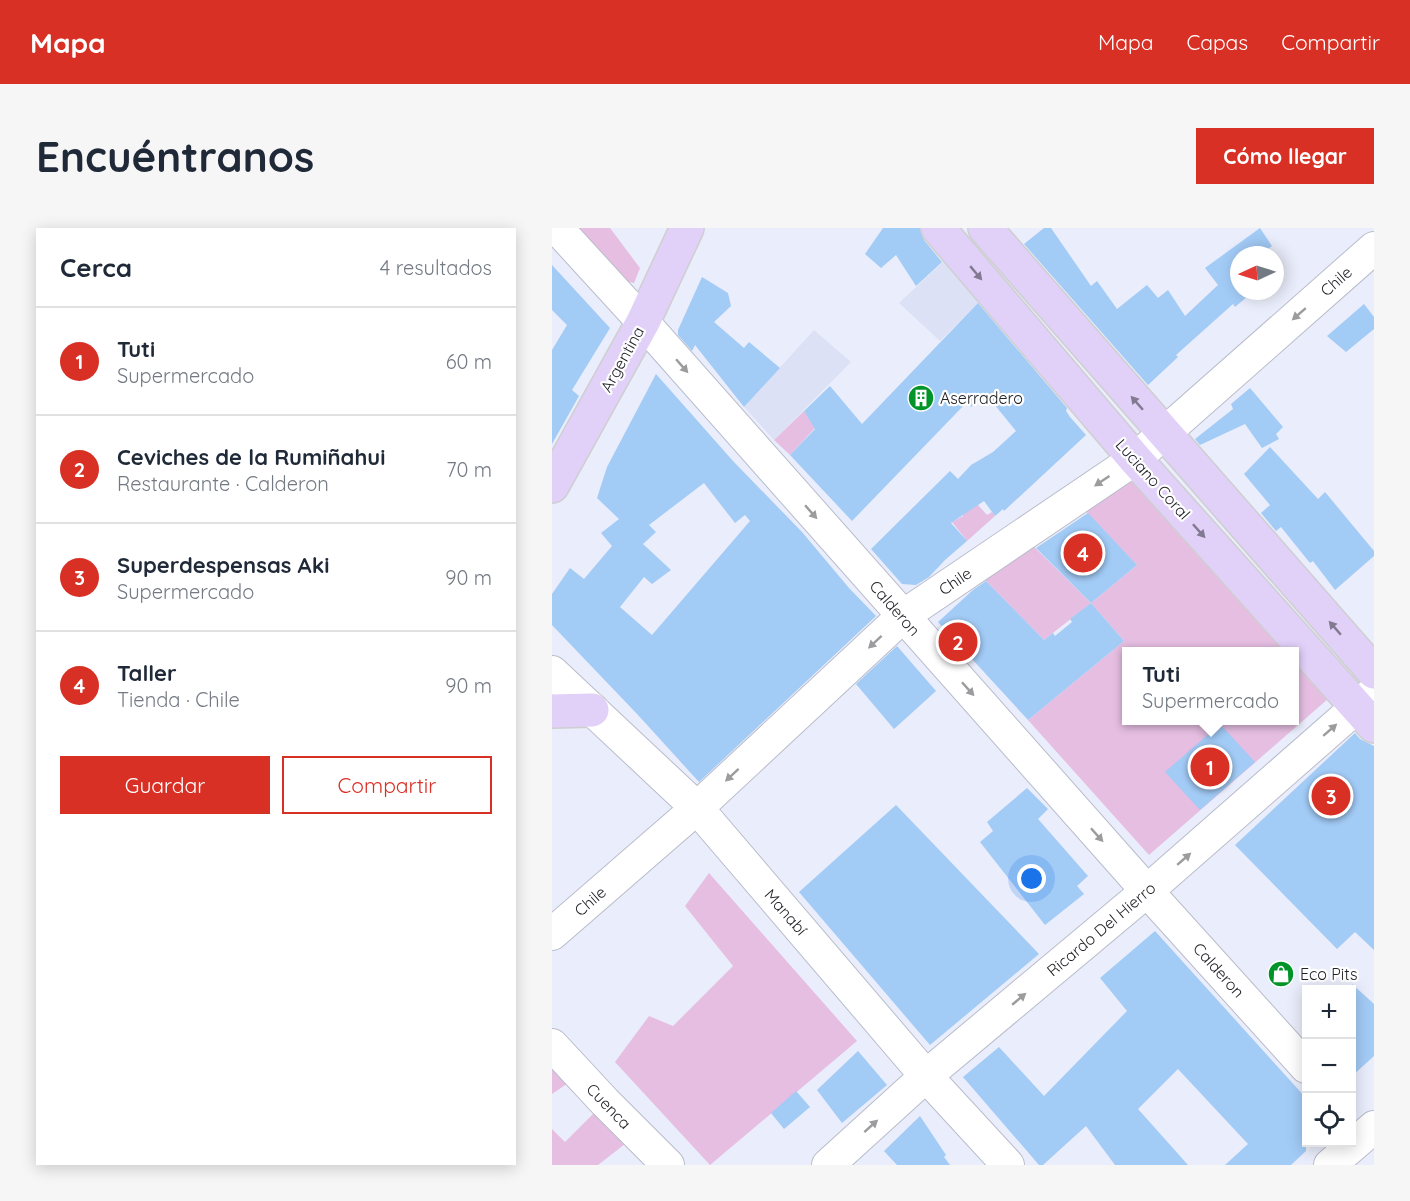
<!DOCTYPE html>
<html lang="es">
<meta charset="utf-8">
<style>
:root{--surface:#fff;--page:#f6f6f7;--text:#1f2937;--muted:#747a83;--line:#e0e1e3;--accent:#d93025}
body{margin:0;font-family:Quicksand,sans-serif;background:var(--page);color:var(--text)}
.controls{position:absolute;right:18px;bottom:18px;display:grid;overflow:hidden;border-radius:0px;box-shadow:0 3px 15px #0003}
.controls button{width:54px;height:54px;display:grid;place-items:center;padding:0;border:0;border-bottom:2px solid var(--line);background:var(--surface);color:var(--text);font:30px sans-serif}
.compass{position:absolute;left:678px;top:18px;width:54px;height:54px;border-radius:50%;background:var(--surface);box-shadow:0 3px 15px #0003;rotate:266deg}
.you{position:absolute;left:480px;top:651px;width:21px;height:21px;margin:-15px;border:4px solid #fff;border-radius:50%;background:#1a73e8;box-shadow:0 0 0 9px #1a73e833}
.badge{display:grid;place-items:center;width:39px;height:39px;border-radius:50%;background:var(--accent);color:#fff;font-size:20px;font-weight:700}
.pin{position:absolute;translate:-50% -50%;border:3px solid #fff;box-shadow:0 2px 6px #0006}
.popup{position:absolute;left:570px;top:419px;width:177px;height:78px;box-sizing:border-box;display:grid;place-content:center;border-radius:0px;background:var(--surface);filter:drop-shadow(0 2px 4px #0005);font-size:20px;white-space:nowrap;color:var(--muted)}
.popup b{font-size:22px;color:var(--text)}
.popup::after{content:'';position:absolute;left:50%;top:100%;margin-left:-12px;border:12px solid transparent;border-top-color:var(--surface)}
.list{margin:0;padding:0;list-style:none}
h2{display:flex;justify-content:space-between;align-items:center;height:78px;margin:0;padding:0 24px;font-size:26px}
h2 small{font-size:20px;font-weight:400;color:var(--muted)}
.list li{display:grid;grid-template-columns:39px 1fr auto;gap:18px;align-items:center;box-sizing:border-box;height:108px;padding:0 24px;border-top:2px solid var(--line)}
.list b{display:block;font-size:22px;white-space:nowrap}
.list p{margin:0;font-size:20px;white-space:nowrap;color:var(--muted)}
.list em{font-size:20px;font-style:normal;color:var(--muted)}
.actions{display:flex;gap:12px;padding:18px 24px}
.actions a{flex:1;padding:14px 0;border:2px solid var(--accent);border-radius:0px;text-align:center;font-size:21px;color:var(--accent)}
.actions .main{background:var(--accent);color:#fff}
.icon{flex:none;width:33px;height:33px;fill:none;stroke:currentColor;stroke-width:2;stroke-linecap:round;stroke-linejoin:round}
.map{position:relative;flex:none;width:822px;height:937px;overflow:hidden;border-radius:0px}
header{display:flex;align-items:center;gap:36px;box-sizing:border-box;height:84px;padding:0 30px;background:var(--accent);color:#fff}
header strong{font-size:28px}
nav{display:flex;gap:33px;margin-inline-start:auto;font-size:21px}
.intro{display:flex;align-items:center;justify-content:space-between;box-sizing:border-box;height:144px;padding:0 36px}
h1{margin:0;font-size:42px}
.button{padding:15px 27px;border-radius:0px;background:var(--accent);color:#fff;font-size:21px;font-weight:700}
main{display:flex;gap:36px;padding:0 36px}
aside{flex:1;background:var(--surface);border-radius:0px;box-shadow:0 3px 15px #0003}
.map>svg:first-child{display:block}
</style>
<header>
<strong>Mapa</strong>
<nav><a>Mapa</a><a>Capas</a><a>Compartir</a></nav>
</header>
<div class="intro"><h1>Encuéntranos</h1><a class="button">Cómo llegar</a></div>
<main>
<aside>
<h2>Cerca<small>4 resultados</small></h2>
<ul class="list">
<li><span class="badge">1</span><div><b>Tuti</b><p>Supermercado</p></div><em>60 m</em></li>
<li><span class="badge">2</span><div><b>Ceviches de la Rumiñahui</b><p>Restaurante · Calderon</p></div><em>70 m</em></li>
<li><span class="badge">3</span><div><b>Superdespensas Aki</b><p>Supermercado</p></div><em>90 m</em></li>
<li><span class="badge">4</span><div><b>Taller</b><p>Tienda · Chile</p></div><em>90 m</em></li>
</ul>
<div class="actions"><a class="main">Guardar</a><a>Compartir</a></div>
</aside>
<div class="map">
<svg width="822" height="937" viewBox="0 0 822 937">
<rect width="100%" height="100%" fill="#eaedfb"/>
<g fill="#dde1f6">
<polygon points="393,32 429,72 388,113 347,75"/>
<polygon points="262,102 299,134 222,212 192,179"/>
</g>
<g fill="#e6bee2">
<polygon points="22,0 58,0 88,40 82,55 67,52"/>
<polygon points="252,183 263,200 238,227 222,212"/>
<polygon points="565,235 735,423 574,424 574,492 742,492 742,431 777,470 597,627 476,492 572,413 539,375 492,412 433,352 476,313 539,375 585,337 523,272"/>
<polygon points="425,276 435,287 440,284 443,288 415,313 400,294 411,288 410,283"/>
<polygon points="157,645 305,813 158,937 63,834 97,788 121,798 181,738 133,678"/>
<polygon points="0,827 28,847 0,866"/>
<polygon points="53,874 73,916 46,937 0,937 0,901 13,914"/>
</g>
<g fill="#a2cbf6" fill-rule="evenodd">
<polygon points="331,0 368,0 372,12 390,34 364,58 344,27 329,40 313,26"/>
<polygon points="492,0 499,0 539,58 545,53 565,81 595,57 606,70 616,62 633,88 666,57 653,40 708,0 720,18 709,26 710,27 687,27 687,63 702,63 683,79 681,76 624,127 626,129 596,157 472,16"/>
<polygon points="0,37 58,100 20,162 27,168 0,216 0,122 15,97 0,82"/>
<polygon points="150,49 176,65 179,78 162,94 192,120 197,114 228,140 192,179 143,117 140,123 126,107 126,102"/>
<polygon points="426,75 515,180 514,183 518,189 534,207 452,283 451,281 443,288 432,273 399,295 415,313 393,332 377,349 364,357 350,356 319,321 398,243 406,251 419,237 441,224 464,203 433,165 419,179 415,174 300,293 238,227 263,201 252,183 278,158 310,196"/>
<polygon points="812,76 822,89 822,101 794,124 775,108"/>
<path d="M104 146 181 233 250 304 297 360 324 388 147 554 86 487 0 397V366L18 340 32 351 60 318 49 305 67 291 45 270 55 239ZM152 255 183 295 193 287 198 293 100 407 68 379 92 349 100 356 119 342 91 316 104 304 97 297Z"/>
<polygon points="698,160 731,199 724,206 727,211 710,220 693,196 648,217 643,211 681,181 679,176"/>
<polygon points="718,219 766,271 773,264 822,323 822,328 783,362 761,333 758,335 729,299 724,303 709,285 718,277 692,246"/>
<polygon points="536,285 585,337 539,375 484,320"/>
<polygon points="434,353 492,412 501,405 503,408 520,394 518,391 539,375 572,413 476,492 386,394 421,362"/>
<polygon points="345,418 384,463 342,501 304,456"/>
<polygon points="668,496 703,534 648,582 613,544"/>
<polygon points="803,505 808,511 822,518 822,722 803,704 785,721 683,617"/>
<polygon points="475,560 496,581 486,591 536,648 525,658 532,666 493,697 428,614 441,603 435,594"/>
<polygon points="344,577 487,726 378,817 247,664"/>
<polygon points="603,703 754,870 754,923 739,937 673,937 696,916 626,841 586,881 636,937 563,937 534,898 491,937 487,937 411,849 447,819 492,868 575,783 548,750"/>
<polygon points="800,756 822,776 822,828 800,848"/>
<polygon points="306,823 335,857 290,895 265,862"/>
<polygon points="244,863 258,879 232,901 219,885"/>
<polygon points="368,888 394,927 392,929 398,937 345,937 332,923"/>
</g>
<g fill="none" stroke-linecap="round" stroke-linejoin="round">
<defs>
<g id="minor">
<polyline points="5,0 91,94 595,663 754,839"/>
<polyline points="0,444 145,580 374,848 456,937"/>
<polyline points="0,706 145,580 351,388 583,231 822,20"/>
<polyline points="0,817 53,874 116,937"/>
<polyline points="276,937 374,848 595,663 822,464"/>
<polyline points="778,937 822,899"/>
</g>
<g id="major">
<polyline points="386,0 583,231 822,498"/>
<polyline points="433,0 822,444"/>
<polyline points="0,258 91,94 135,0"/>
<polyline points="0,483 40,482"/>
</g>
</defs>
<use href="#minor" stroke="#b9bcca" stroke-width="34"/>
<use href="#major" stroke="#cecfd0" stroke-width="36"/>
<use href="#minor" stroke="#fff" stroke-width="32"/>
<use href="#major" stroke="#e1d0f8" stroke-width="33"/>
</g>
<defs><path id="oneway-solid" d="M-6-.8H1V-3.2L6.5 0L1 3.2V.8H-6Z" transform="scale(1.5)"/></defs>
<g fill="#827a90">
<use href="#oneway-solid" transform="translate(424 45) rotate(50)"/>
<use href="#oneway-solid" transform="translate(585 175) rotate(-131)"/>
<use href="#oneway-solid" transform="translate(647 303) rotate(48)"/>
<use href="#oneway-solid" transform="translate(783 400) rotate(-131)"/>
</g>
<g fill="#9c9c9e">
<use href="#oneway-solid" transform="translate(747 86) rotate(139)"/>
<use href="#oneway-solid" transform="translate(130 138) rotate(49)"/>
<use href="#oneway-solid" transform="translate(550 253) rotate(146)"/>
<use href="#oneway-solid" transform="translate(259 284) rotate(49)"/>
<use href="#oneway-solid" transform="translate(323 414) rotate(137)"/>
<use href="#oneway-solid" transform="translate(416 461) rotate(48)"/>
<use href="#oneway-solid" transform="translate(778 502) rotate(-41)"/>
<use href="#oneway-solid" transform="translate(180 547) rotate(137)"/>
<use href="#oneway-solid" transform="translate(545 607) rotate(48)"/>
<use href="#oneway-solid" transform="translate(632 631) rotate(-41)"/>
<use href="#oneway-solid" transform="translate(467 771) rotate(-40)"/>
<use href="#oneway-solid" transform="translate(319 898) rotate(-42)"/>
</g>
<defs>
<symbol id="building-disc" viewBox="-11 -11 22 22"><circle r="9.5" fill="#009429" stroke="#fff"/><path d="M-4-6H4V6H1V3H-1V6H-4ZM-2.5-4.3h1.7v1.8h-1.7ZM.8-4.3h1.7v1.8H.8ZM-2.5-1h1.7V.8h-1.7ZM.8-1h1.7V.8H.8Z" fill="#fff"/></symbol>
<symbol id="shop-disc" viewBox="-11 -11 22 22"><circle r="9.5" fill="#009429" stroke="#fff"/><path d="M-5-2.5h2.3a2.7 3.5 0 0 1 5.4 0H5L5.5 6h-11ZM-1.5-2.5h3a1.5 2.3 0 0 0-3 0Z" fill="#fff"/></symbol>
</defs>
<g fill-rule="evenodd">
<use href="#building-disc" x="354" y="155" width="30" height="30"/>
<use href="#shop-disc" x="714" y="731" width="30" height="30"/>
</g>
<g text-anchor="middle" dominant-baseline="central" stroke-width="4.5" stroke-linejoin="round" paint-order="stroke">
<g font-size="16" fill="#222328" stroke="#fff">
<text transform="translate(784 53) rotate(-41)">Chile</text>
<text transform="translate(70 131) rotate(-61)">Argentina</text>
<text transform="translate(601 251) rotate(48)">Luciano Coral</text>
<text transform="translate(403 353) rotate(-34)">Chile</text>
<text transform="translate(343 380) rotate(49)">Calderon</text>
<text transform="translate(38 673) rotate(-41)">Chile</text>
<text transform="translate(234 684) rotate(49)">Manabí</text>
<text transform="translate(549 701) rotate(-40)">Ricardo Del Hierro</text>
<text transform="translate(667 742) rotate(48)">Calderon</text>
<text transform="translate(57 878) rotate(46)">Cuenca</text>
</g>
<g font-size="16" fill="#222328" stroke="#fff" text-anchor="start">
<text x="388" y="170">Aserradero</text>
<text x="748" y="746">Eco Pits</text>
</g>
</g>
</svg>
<div class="controls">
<button>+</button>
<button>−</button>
<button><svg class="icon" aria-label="locate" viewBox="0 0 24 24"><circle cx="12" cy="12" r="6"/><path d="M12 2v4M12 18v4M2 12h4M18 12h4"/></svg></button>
</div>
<svg class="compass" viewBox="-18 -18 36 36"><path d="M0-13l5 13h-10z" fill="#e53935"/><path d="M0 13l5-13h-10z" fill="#747a83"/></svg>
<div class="you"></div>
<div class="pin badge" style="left:658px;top:539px">1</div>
<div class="popup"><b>Tuti</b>Supermercado</div>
<div class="pin badge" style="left:406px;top:414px">2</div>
<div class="pin badge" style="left:779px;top:568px">3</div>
<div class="pin badge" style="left:531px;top:325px">4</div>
</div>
</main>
